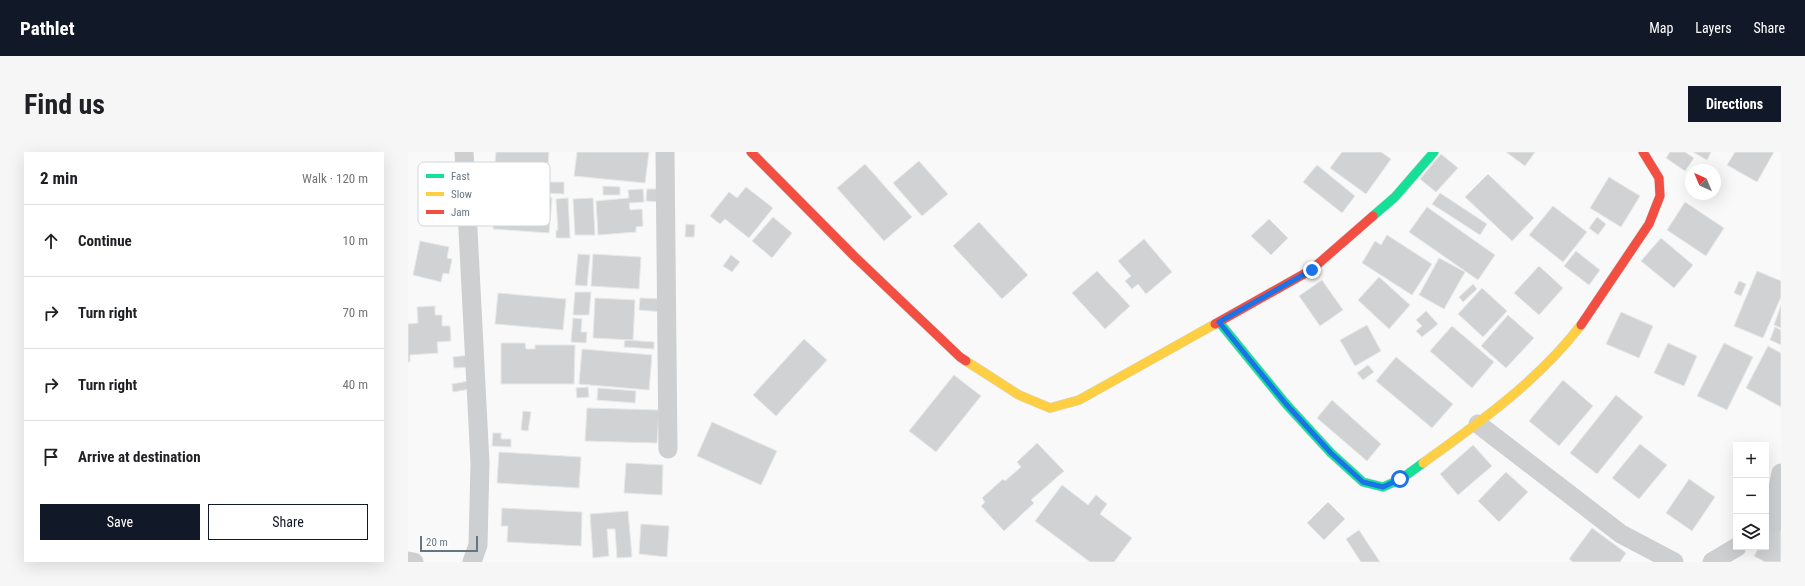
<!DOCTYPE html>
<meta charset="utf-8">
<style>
:root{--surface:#fff;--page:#f6f6f6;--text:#202124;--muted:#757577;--line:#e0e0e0;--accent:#111827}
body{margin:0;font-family:"Roboto Condensed",sans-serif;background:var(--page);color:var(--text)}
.controls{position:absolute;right:12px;bottom:12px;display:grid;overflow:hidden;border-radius:0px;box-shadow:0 4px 16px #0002}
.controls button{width:36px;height:36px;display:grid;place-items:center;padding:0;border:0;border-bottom:1px solid var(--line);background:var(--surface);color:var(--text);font:20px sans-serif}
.compass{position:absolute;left:1277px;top:12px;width:36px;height:36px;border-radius:50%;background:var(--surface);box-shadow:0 4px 16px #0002;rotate:316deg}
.scale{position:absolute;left:12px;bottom:10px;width:58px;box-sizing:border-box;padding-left:4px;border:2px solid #657683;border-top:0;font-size:11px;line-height:14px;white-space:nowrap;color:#657683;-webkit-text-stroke:3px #fff;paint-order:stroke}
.stop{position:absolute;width:12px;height:12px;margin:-9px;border:3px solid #1a73e8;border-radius:50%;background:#fff}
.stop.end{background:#1a73e8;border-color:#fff;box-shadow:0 1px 4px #0008}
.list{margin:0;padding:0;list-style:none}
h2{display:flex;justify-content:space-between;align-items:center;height:52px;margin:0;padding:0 16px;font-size:17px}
h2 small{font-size:13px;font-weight:400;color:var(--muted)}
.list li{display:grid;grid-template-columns:26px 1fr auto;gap:12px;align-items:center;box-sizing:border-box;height:72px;padding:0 16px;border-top:1px solid var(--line)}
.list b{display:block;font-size:15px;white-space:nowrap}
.list em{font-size:13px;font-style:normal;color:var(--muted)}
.actions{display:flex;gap:8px;padding:12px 16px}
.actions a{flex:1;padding:9px 0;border:1px solid var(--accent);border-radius:0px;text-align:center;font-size:14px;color:var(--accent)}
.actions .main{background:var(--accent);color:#fff}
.icon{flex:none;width:22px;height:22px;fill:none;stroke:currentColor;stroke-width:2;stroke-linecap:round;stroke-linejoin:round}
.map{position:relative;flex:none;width:1373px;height:410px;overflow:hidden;border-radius:0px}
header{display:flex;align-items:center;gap:24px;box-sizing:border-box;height:56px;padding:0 20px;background:var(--accent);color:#fff}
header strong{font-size:19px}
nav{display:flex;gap:22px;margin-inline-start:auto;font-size:14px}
.intro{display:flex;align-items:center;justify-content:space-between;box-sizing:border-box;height:96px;padding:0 24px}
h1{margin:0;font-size:28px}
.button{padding:10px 18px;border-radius:0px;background:var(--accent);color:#fff;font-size:14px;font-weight:700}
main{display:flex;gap:24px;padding:0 24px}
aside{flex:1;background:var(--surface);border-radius:0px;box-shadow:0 4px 16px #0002}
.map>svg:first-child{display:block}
</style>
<header>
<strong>Pathlet</strong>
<nav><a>Map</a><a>Layers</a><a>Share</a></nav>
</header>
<div class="intro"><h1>Find us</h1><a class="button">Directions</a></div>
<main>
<aside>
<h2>2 min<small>Walk · 120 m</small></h2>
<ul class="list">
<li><svg class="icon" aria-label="ahead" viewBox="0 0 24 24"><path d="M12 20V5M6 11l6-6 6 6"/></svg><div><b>Continue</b></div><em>10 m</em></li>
<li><svg class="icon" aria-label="right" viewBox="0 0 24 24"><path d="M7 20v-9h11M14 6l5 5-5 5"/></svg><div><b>Turn right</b></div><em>70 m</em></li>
<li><svg class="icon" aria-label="right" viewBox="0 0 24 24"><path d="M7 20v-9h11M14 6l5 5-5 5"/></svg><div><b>Turn right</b></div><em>40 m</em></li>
<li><svg class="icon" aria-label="arrive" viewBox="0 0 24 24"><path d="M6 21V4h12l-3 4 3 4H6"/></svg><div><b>Arrive at destination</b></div></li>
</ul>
<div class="actions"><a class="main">Save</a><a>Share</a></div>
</aside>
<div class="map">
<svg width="1373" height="410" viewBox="0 0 1373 410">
<rect width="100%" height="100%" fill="#f9f9f9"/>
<g fill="#d0d2d3" stroke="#e8e8e8">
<polygon points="88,0 141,0 139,28 86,24"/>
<polygon points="169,0 241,0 237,31 166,24"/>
<polygon points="934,0 973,0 983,7 958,42 922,16"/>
<polygon points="1098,0 1127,0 1117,14"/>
<polygon points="1262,0 1277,0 1286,6 1277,19 1258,6"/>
<polygon points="1285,0 1303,0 1299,8"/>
<polygon points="1327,0 1366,0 1349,30 1319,13"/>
<polygon points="1033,2 1050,16 1028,40 1012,27"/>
<polygon points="511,9 540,42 514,64 485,31"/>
<polygon points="457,12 504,65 476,89 429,36"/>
<polygon points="909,13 947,44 934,61 895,30"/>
<polygon points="1080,22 1126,66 1104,89 1057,45"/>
<polygon points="1201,25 1232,44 1213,75 1182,56"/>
<polygon points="139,30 156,30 156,42 139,41"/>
<polygon points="195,34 212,35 212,43 195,43"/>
<polygon points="338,35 365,56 341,86 317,67 312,72 302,64 321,40 329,46"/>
<polygon points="235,37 236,50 221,51 222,58 234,57 235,74 228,75 228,80 190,83 188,49 221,46 220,38"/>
<polygon points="239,37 254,37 253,50 238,49"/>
<polygon points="88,41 144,46 141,81 85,77"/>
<polygon points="1032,41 1079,72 1072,83 1024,52"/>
<polygon points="160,46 162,86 148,86 148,78 150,78 148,47"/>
<polygon points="185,46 187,83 167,83 165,47"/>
<polygon points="1277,50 1316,76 1298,104 1259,78"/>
<polygon points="1145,54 1179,80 1155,110 1121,83"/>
<polygon points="1019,55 1087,103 1070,128 1001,80"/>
<polygon points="365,65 384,81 364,106 344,89"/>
<polygon points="1189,65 1198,72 1190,83 1181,76"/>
<polygon points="861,67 880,86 863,103 843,84"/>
<polygon points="571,70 620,123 594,147 545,94"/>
<polygon points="278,72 287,73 286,85 277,85"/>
<polygon points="979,83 1024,112 1004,143 954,111 967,89 973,93"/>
<polygon points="1253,86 1285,113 1266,136 1233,109"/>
<polygon points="736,87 764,120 738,142 730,132 724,137 717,129 723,124 710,109"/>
<polygon points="12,89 41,95 39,106 44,107 41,122 35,121 33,130 5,123"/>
<polygon points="1168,99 1192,118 1181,133 1156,114"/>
<polygon points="170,102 182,103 179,134 167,133"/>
<polygon points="185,102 233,105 231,137 183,134"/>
<polygon points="323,103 332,110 324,120 315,114"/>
<polygon points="1031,106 1057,120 1036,157 1011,143"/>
<polygon points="1131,114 1155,136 1131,163 1106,141"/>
<polygon points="689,119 722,154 697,177 664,141"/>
<polygon points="1349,119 1373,129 1373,145 1355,186 1326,174"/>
<polygon points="971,125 1002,153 981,177 950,148"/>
<polygon points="914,128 935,158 912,174 891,144"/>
<polygon points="1331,129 1338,132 1333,144 1326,141"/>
<polygon points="1065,132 1069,137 1055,150 1051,145"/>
<polygon points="1074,136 1099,159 1075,185 1050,162"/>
<polygon points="167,140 183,140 181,163 165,163"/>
<polygon points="90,141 158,147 155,178 87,172"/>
<polygon points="187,146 227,148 225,188 185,186"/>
<polygon points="232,146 255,147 254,160 231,158"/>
<polygon points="1373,153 1373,176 1366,173"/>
<polygon points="27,154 27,163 34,163 34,174 42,174 43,189 29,190 30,201 2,203 2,210 0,210 0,172 10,171 9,155"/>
<polygon points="1018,159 1030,172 1014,185 1008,179 1014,174 1008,168"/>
<polygon points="1213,160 1245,174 1231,206 1198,192"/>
<polygon points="1100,163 1126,186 1098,216 1073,194"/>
<polygon points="165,166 174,167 173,180 179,180 178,191 163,190"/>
<polygon points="959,173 973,199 947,214 932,188"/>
<polygon points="1044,174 1086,210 1064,236 1022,199"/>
<polygon points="1367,175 1373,178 1373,193 1362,188"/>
<polygon points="396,187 419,208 368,264 345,243"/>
<polygon points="217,188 246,190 246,197 216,195"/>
<polygon points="93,191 117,191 118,197 127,197 127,193 167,193 166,232 93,232"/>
<polygon points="1260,191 1289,204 1276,234 1246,221"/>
<polygon points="1316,191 1345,205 1319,258 1289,244"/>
<polygon points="1360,194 1373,201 1373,255 1338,236"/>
<polygon points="174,197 244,203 241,238 171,232"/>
<polygon points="61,203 62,215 46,216 45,205"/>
<polygon points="988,205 1045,252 1024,276 968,229"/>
<polygon points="960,213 966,220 955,228 949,221"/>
<polygon points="546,223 573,244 528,300 501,279"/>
<polygon points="1155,228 1185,254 1151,294 1121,269"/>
<polygon points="61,229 62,237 45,240 44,232"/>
<polygon points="180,235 181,245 169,246 168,236"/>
<polygon points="190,236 228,239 227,251 189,248"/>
<polygon points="1208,243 1235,265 1189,322 1162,301"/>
<polygon points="924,248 973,292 959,309 909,266"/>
<polygon points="179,256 251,258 249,291 177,289"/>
<polygon points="115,259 123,260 120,279 113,278"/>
<polygon points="304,270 369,299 353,333 289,304"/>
<polygon points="85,281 93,281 93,287 103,287 103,295 84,294"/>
<polygon points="629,291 656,319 623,348 626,351 596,379 573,354 577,350 574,346 595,327 597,329 613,315 609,310"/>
<polygon points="1232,292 1259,313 1231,347 1204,326"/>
<polygon points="1065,293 1084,314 1050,343 1032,322"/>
<polygon points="91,300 173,305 171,336 89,331"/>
<polygon points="218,311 255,313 254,343 216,341"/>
<polygon points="1098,320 1120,340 1091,370 1070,349"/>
<polygon points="1281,327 1307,345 1284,379 1258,361"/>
<polygon points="654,333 680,353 688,343 699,352 692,362 724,386 706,410 682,410 627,369"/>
<polygon points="920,350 937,367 916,388 899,371"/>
<polygon points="94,356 174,360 173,394 99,390 100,374 93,374"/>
<polygon points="220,359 224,405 209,406 207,377 199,377 201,404 185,406 182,362"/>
<polygon points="233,372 261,374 259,405 231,402"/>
<polygon points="1362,374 1373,380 1373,410 1357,410 1346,404 1351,395 1358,395 1358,382"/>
<polygon points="1184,376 1218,401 1212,410 1165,410 1161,407"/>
<polygon points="951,378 972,410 953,410 938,387"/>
</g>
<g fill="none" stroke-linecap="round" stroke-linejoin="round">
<defs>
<g id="fast">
<polyline points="965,64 987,45 1026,0"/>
<polyline points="811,170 878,252 923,301 955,330 975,335 993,327 1015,311"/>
</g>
<g id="slow">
<polyline points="558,209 611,243 642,256 671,248 807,172"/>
<path d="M1015 311C1072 270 1130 229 1173 173"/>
</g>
<g id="jam">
<polyline points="343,0 447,105 552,205 558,209"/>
<polyline points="807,172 903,118 965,64"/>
<polyline points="1173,173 1241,72 1252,44 1251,26 1235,0"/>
</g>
</defs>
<use href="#fast" stroke="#d5d6d7" stroke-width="10"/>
<use href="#slow" stroke="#d5d6d7" stroke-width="10"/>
<use href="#jam" stroke="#d5d6d7" stroke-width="10"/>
<g stroke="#cecfd0" stroke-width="19">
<polyline points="56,0 72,311 70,393 64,410"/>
<polyline points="257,0 260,297"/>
<polyline points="1070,272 1213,382 1266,410"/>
<polyline points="1368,371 1369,340 1373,321"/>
<polyline points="0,409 6,410"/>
<polyline points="1304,410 1329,395"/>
</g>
<use href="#fast" stroke="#16e098" stroke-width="9"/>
<use href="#slow" stroke="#ffcf43" stroke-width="9"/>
<use href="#jam" stroke="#f24e42" stroke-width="9"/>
</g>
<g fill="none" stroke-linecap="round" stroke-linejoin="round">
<polyline stroke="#1a73e8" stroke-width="5" points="904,118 811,170 878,252 923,301 955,330 975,335 992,327"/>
</g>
<rect x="10" y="10" width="132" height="64" rx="6" fill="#fff" stroke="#d1d6da" stroke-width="1"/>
<rect x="18" y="22" width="18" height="4" fill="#16e098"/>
<rect x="18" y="40" width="18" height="4" fill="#ffcf43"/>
<rect x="18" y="58" width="18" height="4" fill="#f24e42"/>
<g font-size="11" fill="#657683">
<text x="43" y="28">Fast</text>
<text x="43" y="46">Slow</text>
<text x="43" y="64">Jam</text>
</g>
</svg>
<div class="controls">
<button>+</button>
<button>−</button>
<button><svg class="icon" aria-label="layers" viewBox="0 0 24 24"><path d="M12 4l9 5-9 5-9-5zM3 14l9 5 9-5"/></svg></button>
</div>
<svg class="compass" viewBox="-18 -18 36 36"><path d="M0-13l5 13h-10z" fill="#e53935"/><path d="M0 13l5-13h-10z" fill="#757577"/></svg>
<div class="scale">20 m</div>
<div class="stop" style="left:992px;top:327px"></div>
<div class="stop end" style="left:904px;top:118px"></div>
</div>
</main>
